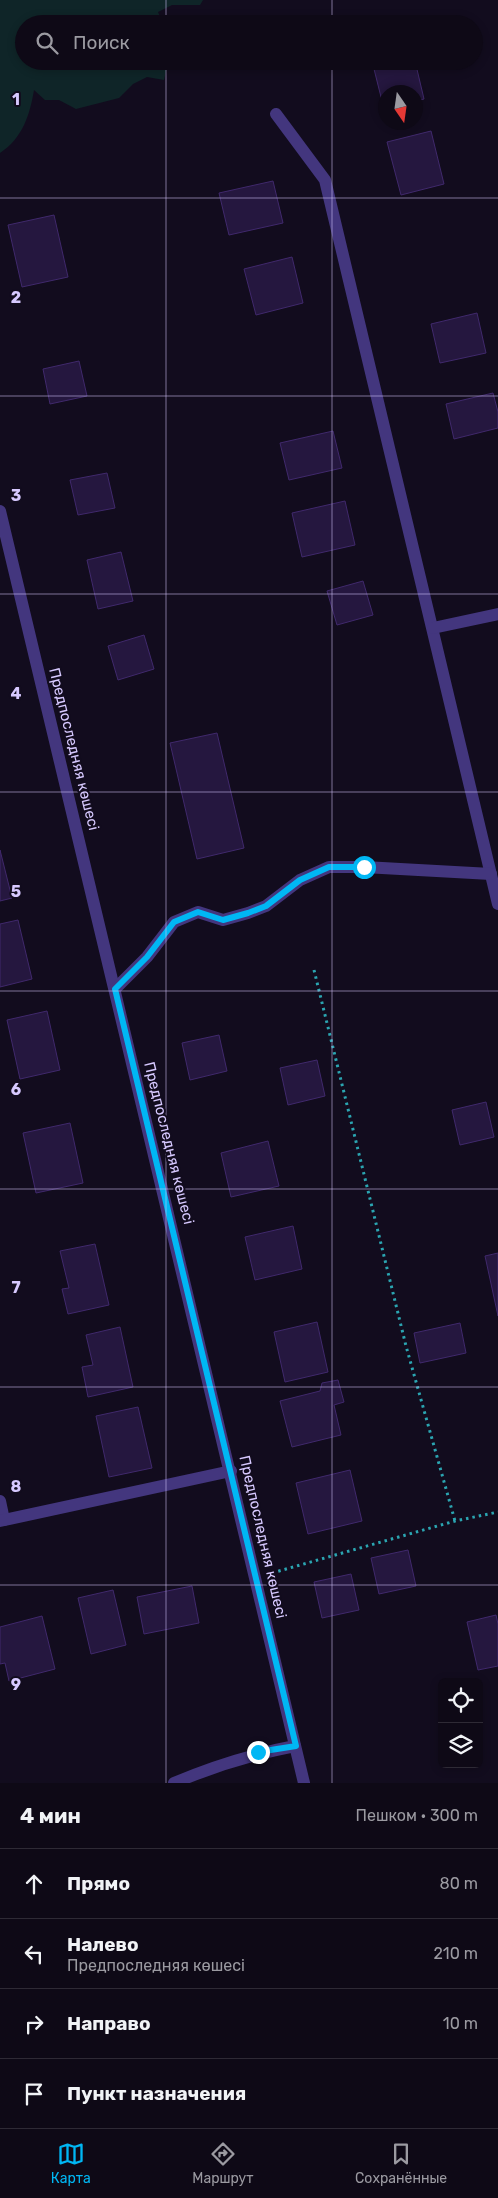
<!DOCTYPE html>
<html lang="ru">
<meta charset="utf-8">
<style>
:root{--surface:#0e0916;--page:#1c1723;--text:#f1f3f6;--muted:#9b9aa1;--line:#2e2a35;--accent:#00b7f4}
body{margin:0;font-family:Rubik,sans-serif;background:var(--page);color:var(--text)}
.controls{position:absolute;right:15px;bottom:15px;display:grid;overflow:hidden;border-radius:8px;box-shadow:0 2px 8px #0003}
.controls button{width:45px;height:45px;display:grid;place-items:center;padding:0;border:0;border-bottom:1px solid var(--line);background:var(--surface);color:var(--text);font:25px sans-serif}
.compass{position:absolute;left:378px;top:85px;width:45px;height:45px;border-radius:50%;background:var(--surface);box-shadow:0 2px 8px #0003;rotate:167deg}
.stop{position:absolute;width:15px;height:15px;margin:-11px;border:4px solid #00b7f4;border-radius:50%;background:#fff}
.stop.end{background:#00b7f4;border-color:#fff;box-shadow:0 1px 5px #0008}
.list{margin:0;padding:0;list-style:none}
h2{display:flex;justify-content:space-between;align-items:center;height:65px;margin:0;padding:0 20px;font-size:21px}
h2 small{font-size:16px;font-weight:400;color:var(--muted)}
.list li{display:grid;grid-template-columns:32px 1fr auto;gap:15px;align-items:center;box-sizing:border-box;height:70px;padding:0 20px;border-top:1px solid var(--line)}
.list b{display:block;font-size:19px;white-space:nowrap}
.list p{margin:0;font-size:16px;white-space:nowrap;color:var(--muted)}
.list em{font-size:16px;font-style:normal;color:var(--muted)}
.icon{flex:none;width:28px;height:28px;fill:none;stroke:currentColor;stroke-width:2;stroke-linecap:round;stroke-linejoin:round}
.map{position:relative;flex:none;width:498px;height:1783px;overflow:hidden}
.search{position:absolute;background:var(--surface);box-shadow:0 2px 8px #0003;left:15px;right:15px;top:15px;height:55px;display:flex;align-items:center;gap:12px;box-sizing:border-box;padding:0 18px;border-radius:28px;color:var(--muted);font-size:19px}
.sheet{height:345px;background:var(--surface)}
nav{display:flex;justify-content:space-around;align-items:center;box-sizing:border-box;height:70px;border-top:1px solid var(--line);background:var(--surface);font-size:14px;color:var(--muted)}
nav a{display:grid;justify-items:center;gap:2px}
nav .on{color:var(--accent)}
.map>svg:first-child{display:block}
</style>
<div class="map">
<svg width="498" height="1783" viewBox="0 0 498 1783">
<rect width="100%" height="100%" fill="#120c1e"/>
<path fill="#0f2528" d="M0 0H203L200 5H172L158 12 163 24H24V61H167L168 63 164 80 147 77 133 84 119 98 76 109 59 100H45L34 90C30 114 23 138 0 153Z"/>
<g fill="#25173f" stroke="#40296c">
<polygon points="372,61 415,61 424,99 416,101 416,92 386,92 386,109 384,109"/>
<polygon points="431,131 444,184 401,195 387,142"/>
<polygon points="273,181 283,223 229,235 219,193"/>
<polygon points="54,215 68,277 22,287 8,225"/>
<polygon points="292,257 303,303 256,315 244,269"/>
<polygon points="477,313 486,353 440,363 431,324"/>
<polygon points="79,361 87,396 50,404 43,369"/>
<polygon points="493,393 498,412 498,428 454,439 446,404"/>
<polygon points="333,431 342,468 289,480 280,443"/>
<polygon points="107,473 115,508 78,515 70,480"/>
<polygon points="345,501 355,545 302,557 292,513"/>
<polygon points="121,552 133,601 98,609 87,560"/>
<polygon points="363,581 373,615 337,625 327,591"/>
<polygon points="144,635 154,669 118,680 108,646"/>
<polygon points="217,733 244,848 197,859 170,743"/>
<polygon points="0,850 12,898 0,901"/>
<polygon points="18,920 32,979 0,987 0,924"/>
<polygon points="47,1011 60,1070 20,1079 7,1020"/>
<polygon points="219,1035 227,1071 190,1080 182,1043"/>
<polygon points="317,1060 325,1096 288,1105 280,1068"/>
<polygon points="486,1102 494,1137 460,1145 452,1110"/>
<polygon points="70,1123 83,1183 36,1193 23,1133"/>
<polygon points="268,1141 279,1186 231,1197 221,1153"/>
<polygon points="293,1226 302,1269 255,1280 245,1237"/>
<polygon points="95,1244 109,1305 68,1314 62,1289 69,1288 60,1251"/>
<polygon points="498,1253 498,1316 485,1256"/>
<polygon points="317,1322 328,1372 285,1382 274,1332"/>
<polygon points="460,1323 466,1353 420,1363 414,1333"/>
<polygon points="120,1327 133,1387 88,1397 82,1367 93,1365 86,1335"/>
<polygon points="338,1380 344,1402 334,1405 341,1435 292,1447 280,1401 320,1391 322,1383"/>
<polygon points="138,1407 152,1468 109,1477 96,1416"/>
<polygon points="350,1470 362,1521 308,1534 296,1483"/>
<polygon points="408,1550 416,1586 379,1594 371,1558"/>
<polygon points="351,1574 359,1610 322,1618 314,1582"/>
<polygon points="192,1586 199,1623 144,1634 137,1597"/>
<polygon points="113,1590 126,1645 91,1654 78,1598"/>
<polygon points="496,1615 498,1624 498,1666 478,1670 467,1622"/>
<polygon points="42,1616 55,1669 9,1681 5,1663 0,1664 0,1627"/>
</g>
<g fill="none" stroke-linecap="round" stroke-linejoin="round">
<g stroke="#2ba5b1" stroke-width="3" stroke-dasharray="2.5 4" stroke-linecap="butt">
<polyline points="314,970 406,1346 455,1521"/>
<polyline points="272,1573 455,1521 498,1512"/>
</g>
<g stroke="#43367e" stroke-width="12">
<polyline points="276,114 325,180 498,904"/>
<polyline points="0,511 304,1783"/>
<polyline points="433,628 498,614"/>
<polyline points="115,989 147,957 174,922 198,912 223,920 248,913 266,906 300,880 329,867 364,867 491,874"/>
<polyline points="0,1501 4,1520"/>
<polyline points="0,1521 231,1471"/>
<path d="M174 1783C214 1766 253 1754 295 1746"/>
</g>
</g>
<g fill="none" stroke-linecap="round" stroke-linejoin="round">
<polyline stroke="#00b7f4" stroke-width="6" points="258,1752 296,1746 115,989 147,957 174,922 198,912 223,920 248,913 266,906 300,880 329,867 364,867"/>
</g>
<path fill="none" stroke="#d7c9ff" stroke-width="1" stroke-opacity="0.55" d="M166 0V24M332 0V24M166 61V1783M332 61V1783M0 198H498M0 396H498M0 594H498M0 792H498M0 991H498M0 1189H498M0 1387H498M0 1585H498"/>
<g text-anchor="middle" dominant-baseline="central" stroke-width="4" stroke-linejoin="round" paint-order="stroke">
<g font-size="15" fill="#d7c9ff" stroke="#120c1e">
<text transform="translate(74 749) rotate(76)">Предпоследняя көшесі</text>
<text transform="translate(169 1143) rotate(76)">Предпоследняя көшесі</text>
<text transform="translate(263 1537) rotate(77)">Предпоследняя көшесі</text>
</g>
</g>
<g font-size="16" text-anchor="middle" font-weight="bold" fill="#d7c9ff" stroke="#120c1e" stroke-width="4" stroke-linejoin="round" paint-order="stroke">
<text x="16" y="105">1</text>
<text x="16" y="303">2</text>
<text x="16" y="501">3</text>
<text x="16" y="699">4</text>
<text x="16" y="897">5</text>
<text x="16" y="1095">6</text>
<text x="16" y="1293">7</text>
<text x="16" y="1492">8</text>
<text x="16" y="1690">9</text>
</g>
</svg>
<div class="controls">
<button><svg class="icon" aria-label="locate" viewBox="0 0 24 24"><circle cx="12" cy="12" r="6"/><path d="M12 2v4M12 18v4M2 12h4M18 12h4"/></svg></button>
<button><svg class="icon" aria-label="layers" viewBox="0 0 24 24"><path d="M12 4l9 5-9 5-9-5zM3 14l9 5 9-5"/></svg></button>
</div>
<svg class="compass" viewBox="-18 -18 36 36"><path d="M0-13l5 13h-10z" fill="#e53935"/><path d="M0 13l5-13h-10z" fill="#9b9aa1"/></svg>
<div class="stop" style="left:364px;top:867px"></div>
<div class="stop end" style="left:258px;top:1752px"></div>
<div class="search"><svg class="icon" aria-label="search" viewBox="0 0 24 24"><circle cx="10" cy="10" r="6"/><path d="M15 15l6 6"/></svg>Поиск</div>
</div>
<section class="sheet">
<h2>4 мин<small>Пешком · 300 m</small></h2>
<ul class="list">
<li><svg class="icon" aria-label="ahead" viewBox="0 0 24 24"><path d="M12 20V5M6 11l6-6 6 6"/></svg><div><b>Прямо</b></div><em>80 m</em></li>
<li><svg class="icon" aria-label="left" viewBox="0 0 24 24"><path d="M17 20v-9H6M10 6l-5 5 5 5"/></svg><div><b>Налево</b><p>Предпоследняя көшесі</p></div><em>210 m</em></li>
<li><svg class="icon" aria-label="right" viewBox="0 0 24 24"><path d="M7 20v-9h11M14 6l5 5-5 5"/></svg><div><b>Направо</b></div><em>10 m</em></li>
<li><svg class="icon" aria-label="arrive" viewBox="0 0 24 24"><path d="M6 21V4h12l-3 4 3 4H6"/></svg><div><b>Пункт назначения</b></div></li>
</ul>
</section>
<nav>
<a class="on"><svg class="icon" aria-label="map" viewBox="0 0 24 24"><path d="M3 6l6-2 6 2 6-2v14l-6 2-6-2-6 2zM9 4v14M15 6v14"/></svg>Карта</a>
<a><svg class="icon" aria-label="directions" viewBox="0 0 24 24"><path d="M12 3l9 9-9 9-9-9zM9 14v-3h6M13 9l2 2-2 2"/></svg>Маршрут</a>
<a><svg class="icon" aria-label="saved" viewBox="0 0 24 24"><path d="M7 4h10v16l-5-4-5 4z"/></svg>Сохранённые</a>
</nav>
